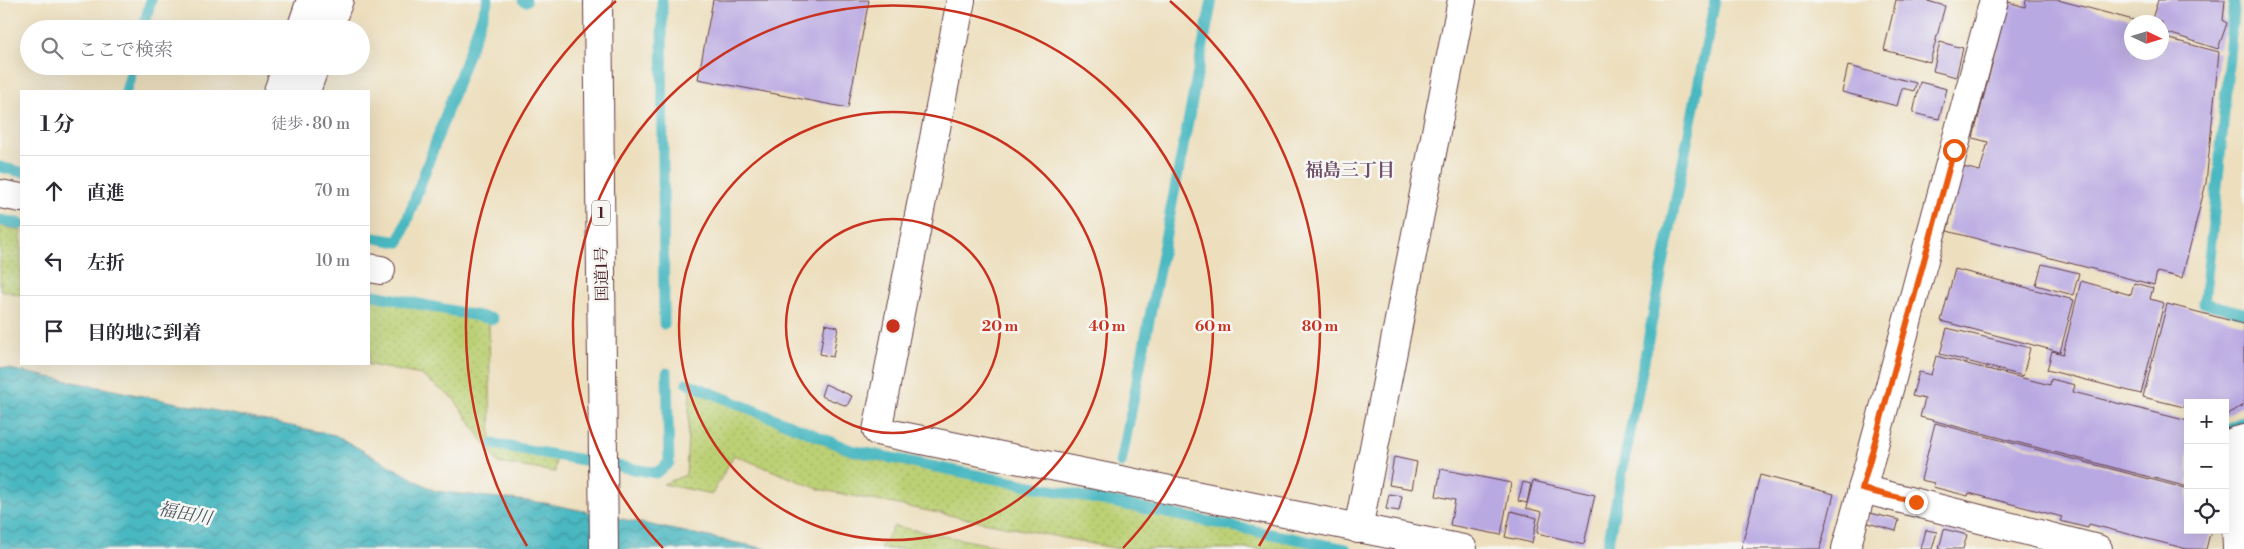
<!DOCTYPE html>
<html lang="ja">
<meta charset="utf-8">
<style>
:root{--surface:#fff;--page:#f2f2f3;--text:#2b2b33;--muted:#7c7c81;--line:#e1e1e2}
body{margin:0;font-family:"Libre Bodoni","Noto Serif JP",serif;background:var(--page);color:var(--text)}
.controls{position:absolute;right:15px;bottom:15px;display:grid;overflow:hidden;border-radius:0px;box-shadow:0 5px 20px #0002}
.controls button{width:45px;height:45px;display:grid;place-items:center;padding:0;border:0;border-bottom:1px solid var(--line);background:var(--surface);color:var(--text);font:25px sans-serif}
.compass{position:absolute;left:2124px;top:15px;width:45px;height:45px;border-radius:50%;background:var(--surface);box-shadow:0 5px 20px #0002;rotate:94deg}
.stop{position:absolute;width:15px;height:15px;margin:-11px;border:4px solid #ea580c;border-radius:50%;background:#fff}
.stop.end{background:#ea580c;border-color:#fff;box-shadow:0 1px 5px #0008}
.list{margin:0;padding:0;list-style:none}
h2{display:flex;justify-content:space-between;align-items:center;height:65px;margin:0;padding:0 20px;font-size:21px}
h2 small{font-size:16px;font-weight:400;color:var(--muted)}
.list li{display:grid;grid-template-columns:32px 1fr auto;gap:15px;align-items:center;box-sizing:border-box;height:70px;padding:0 20px;border-top:1px solid var(--line)}
.list b{display:block;font-size:19px;white-space:nowrap}
.list em{font-size:16px;font-style:normal;color:var(--muted)}
.icon{flex:none;width:28px;height:28px;fill:none;stroke:currentColor;stroke-width:2;stroke-linecap:round;stroke-linejoin:round}
.map{position:relative;flex:none;width:2244px;height:549px;overflow:hidden}
.search{position:absolute;background:var(--surface);box-shadow:0 5px 20px #0002;left:20px;top:20px;width:350px;height:55px;display:flex;align-items:center;gap:12px;box-sizing:border-box;padding:0 18px;border-radius:28px;color:var(--muted);font-size:19px}
.panel{position:absolute;background:var(--surface);box-shadow:0 5px 20px #0002;left:20px;top:90px;width:350px;height:275px;border-radius:0px}
.map>svg:first-child{display:block}
</style>
<div class="map">
<svg width="2244" height="549" viewBox="0 0 2244 549">
<defs>
<pattern id="grass-dots" width="8" height="8" patternUnits="userSpaceOnUse" patternTransform="scale(1.25)"><rect width="8" height="8" fill="#bcd074"/><path d="M2 2h.1M6 6h.1" fill="none" stroke="#a3b265" stroke-width="1.8" stroke-linecap="round"/></pattern>
<pattern id="water-waves" width="16" height="10" patternUnits="userSpaceOnUse" patternTransform="scale(1.25)"><rect width="16" height="10" fill="#49b8c1"/><path d="M0 5q4-4 8 0t8 0" fill="none" stroke="#3f959d"/></pattern>
</defs>
<rect width="100%" height="100%" fill="#f6f6f2"/>
<filter id="ink" filterUnits="userSpaceOnUse"><feTurbulence type="fractalNoise" baseFrequency=".02" numOctaves="2"/><feDisplacementMap in="SourceGraphic" scale="10" xChannelSelector="R" yChannelSelector="G"/><feConvolveMatrix kernelMatrix="1 2 1 2 8 2 1 2 1" color-interpolation-filters="sRGB"/></filter>
<filter id="wash" filterUnits="userSpaceOnUse"><feTurbulence type="fractalNoise" baseFrequency=".0096" numOctaves="4" result="noise"/><feDisplacementMap in="SourceGraphic" scale="20" xChannelSelector="R" yChannelSelector="G"/><feGaussianBlur stdDeviation="1.12" result="paint"/><feColorMatrix in="noise" values="0 0 0 0 0 0 0 0 0 0 0 0 0 0 0 0 0 1.4 0 .05"/><feComposite in="paint" operator="in"/></filter>
<g filter="url(#wash)">
<rect width="100%" height="100%" fill="#eddfbe"/>
<g fill="url(#grass-dots)" stroke="#837850">
<polygon points="0,226 21,230 21,295 0,290"/>
<polygon points="369,298 489,322 491,446 556,459 555,472 498,463 454,399 421,375 365,364 369,364"/>
<polygon points="690,389 850,455 1332,549 1119,549 818,489 734,455 712,494 663,484 686,475"/>
<polygon points="894,526 1011,549 880,549"/>
</g>
<polygon fill="url(#water-waves)" stroke="#4a6c76" points="0,367 335,435 435,491 545,503 767,549 0,549"/>
<g fill="none" stroke-linecap="round" stroke-linejoin="round">
<g stroke="#49b8c1" stroke-width="11">
<polyline points="523,0 526,1"/>
<polyline points="662,0 664,324"/>
<polyline points="2234,0 2219,169 2204,303 2244,313"/>
<polyline points="143,29 151,0"/>
<polyline points="126,91 133,66"/>
<polyline points="0,167 21,172"/>
<polyline points="0,220 21,224"/>
<polyline points="369,237 399,242 488,0"/>
<polyline points="369,294 493,319"/>
<polyline points="687,383 851,450 1346,549"/>
<polyline points="493,444 656,473 669,463 667,373"/>
<polyline points="2228,444 2227,429 2244,421"/>
<polyline points="1121,463 1212,0"/>
<polyline points="1607,549 1715,0"/>
</g>
</g>
<g id="blocks">
<g fill="#b9a9e2">
<polygon points="713,0 869,0 848,108 698,79"/>
<polygon points="1896,0 1924,0 1945,6 1930,62 1884,50"/>
<polygon points="2026,0 2058,0 2141,22 2132,22 2132,52 2162,52 2162,37 2219,52 2206,183 2182,278 2157,272 2154,285 1947,231 1963,167 1980,171 1988,142 1973,138 2008,2 2025,7"/>
<polygon points="2158,0 2225,0 2223,21 2227,23 2218,49 2162,31 2162,22 2151,22"/>
<polygon points="1940,42 1963,48 1956,77 1933,71"/>
<polygon points="1848,66 1916,83 1914,91 1902,88 1897,106 1842,92"/>
<polygon points="1920,82 1947,89 1939,119 1913,113"/>
<polygon points="2042,264 2079,273 2073,295 2036,285"/>
<polygon points="1955,269 2074,300 2060,352 1941,321"/>
<polygon points="2081,281 2131,295 2134,283 2153,288 2150,299 2164,303 2141,394 2047,370 2052,351 2063,354"/>
<polygon points="2167,304 2244,324 2244,402 2243,405 2225,416 2225,403 2188,403 2188,408 2143,397"/>
<polygon points="825,324 838,327 833,357 820,354"/>
<polygon points="1947,328 2030,348 2023,376 1940,354"/>
<polygon points="1936,356 2050,385 2051,379 2075,385 2073,392 2188,421 2188,487 1920,417 1925,399 1912,396 1919,372 1931,375"/>
<polygon points="825,384 852,396 847,406 821,396"/>
<polygon points="1935,423 2188,489 2188,530 2211,530 2206,549 2187,549 2089,524 2088,528 2060,521 2062,517 1969,493 1968,496 1933,487 1934,483 1921,480"/>
<polygon points="1394,457 1417,462 1412,489 1389,485"/>
<polygon points="1441,469 1511,483 1501,535 1450,525 1455,500 1436,496"/>
<polygon points="1760,475 1834,494 1820,549 1741,549"/>
<polygon points="1533,481 1595,495 1584,544 1537,533 1542,512 1526,508"/>
<polygon points="1523,482 1531,484 1527,503 1518,501"/>
<polygon points="1389,494 1402,496 1399,511 1386,509"/>
<polygon points="1511,511 1537,518 1532,543 1505,537"/>
<polygon points="1870,513 1899,520 1896,531 1868,523"/>
<polygon points="1944,529 1967,535 1963,549 1939,549"/>
<polygon points="1926,530 1937,532 1932,549 1921,549"/>
</g>
</g>
</g>
<g filter="url(#ink)">
<use href="#blocks" fill-opacity="0" stroke="#623c41" stroke-width="1"/>
<g fill="none" stroke-linecap="round" stroke-linejoin="round">
<defs>
<g id="street">
<polyline points="961,0 877,431 1463,549"/>
<polyline points="301,29 311,0"/>
<polyline points="328,29 339,0"/>
<polyline points="278,91 287,66"/>
<polyline points="306,91 315,66"/>
<polyline points="0,194 21,198"/>
<polyline points="369,268 381,270"/>
<polyline points="1862,489 2098,549"/>
<polyline points="1358,529 1462,0"/>
<polyline points="1846,549 1994,0"/>
<polyline points="2237,549 2233,442 2244,439"/>
</g>
<polyline id="highway" points="598,0 604,549"/>
</defs>
<use href="#street" stroke="#623c41" stroke-width="30"/>
<use href="#highway" stroke="#623c41" stroke-width="30"/>
<use href="#street" stroke="#fff" stroke-width="28"/>
<use href="#highway" stroke="#fff" stroke-width="28"/>
</g>
</g>
<g fill="none" stroke-linecap="round" stroke-linejoin="round" filter="url(#ink)">
<polyline stroke="#ea580c" stroke-width="6" points="1916,502 1862,489 1954,150"/>
</g>
<g fill="none" stroke="#c8321e" stroke-width="2.5">
<circle cx="893" cy="326" r="107"/>
<circle cx="893" cy="326" r="214"/>
<path d="M663 548A320 320 0 1 1 1123 548"/>
<path d="M527 546A427 427 0 0 1 616 1M1170 1A427 427 0 0 1 1259 546"/>
</g>
<g text-anchor="middle" dominant-baseline="central" stroke-width="5" stroke-linejoin="round" paint-order="stroke">
<rect fill="#f6f6f2" stroke="#7e6067" stroke-width="1" x="592" y="200.5" width="18" height="25" rx="4"/>
<g font-size="15" font-weight="bold" fill="#4a1f2b">
<text x="601" y="213">1</text>
</g>
<g font-size="16" fill="#4a1f2b" stroke="#f6f6f2">
<text transform="translate(602 274) rotate(-91)">国道1号</text>
</g>
<g font-size="18" font-weight="bold" fill="#714f6b" stroke="#f6f6f2">
<text x="1350" y="170">福島三丁目</text>
</g>
<g font-size="18" font-style="italic" fill="#4a5560" stroke="#f6f6f2">
<text transform="translate(185 514) rotate(11)">福田川</text>
</g>
</g>
<circle cx="893" cy="326" r="8" fill="#c8321e" stroke="#f6f6f2" stroke-width="2.5"/>
<g font-size="15" text-anchor="middle" font-weight="bold" fill="#c8321e" stroke="#f6f6f2" stroke-width="5" stroke-linejoin="round" paint-order="stroke">
<text x="1000" y="331">20 m</text>
<text x="1107" y="331">40 m</text>
<text x="1213" y="331">60 m</text>
<text x="1320" y="331">80 m</text>
</g>
</svg>
<div class="controls">
<button>+</button>
<button>−</button>
<button><svg class="icon" aria-label="locate" viewBox="0 0 24 24"><circle cx="12" cy="12" r="6"/><path d="M12 2v4M12 18v4M2 12h4M18 12h4"/></svg></button>
</div>
<svg class="compass" viewBox="-18 -18 36 36"><path d="M0-13l5 13h-10z" fill="#e53935"/><path d="M0 13l5-13h-10z" fill="#7c7c81"/></svg>
<div class="stop" style="left:1954px;top:150px"></div>
<div class="stop end" style="left:1916px;top:502px"></div>
<div class="search"><svg class="icon" aria-label="search" viewBox="0 0 24 24"><circle cx="10" cy="10" r="6"/><path d="M15 15l6 6"/></svg>ここで検索</div>
<section class="panel">
<h2>1 分<small>徒歩 · 80 m</small></h2>
<ul class="list">
<li><svg class="icon" aria-label="ahead" viewBox="0 0 24 24"><path d="M12 20V5M6 11l6-6 6 6"/></svg><div><b>直進</b></div><em>70 m</em></li>
<li><svg class="icon" aria-label="left" viewBox="0 0 24 24"><path d="M17 20v-9H6M10 6l-5 5 5 5"/></svg><div><b>左折</b></div><em>10 m</em></li>
<li><svg class="icon" aria-label="arrive" viewBox="0 0 24 24"><path d="M6 21V4h12l-3 4 3 4H6"/></svg><div><b>目的地に到着</b></div></li>
</ul>
</section>
</div>
